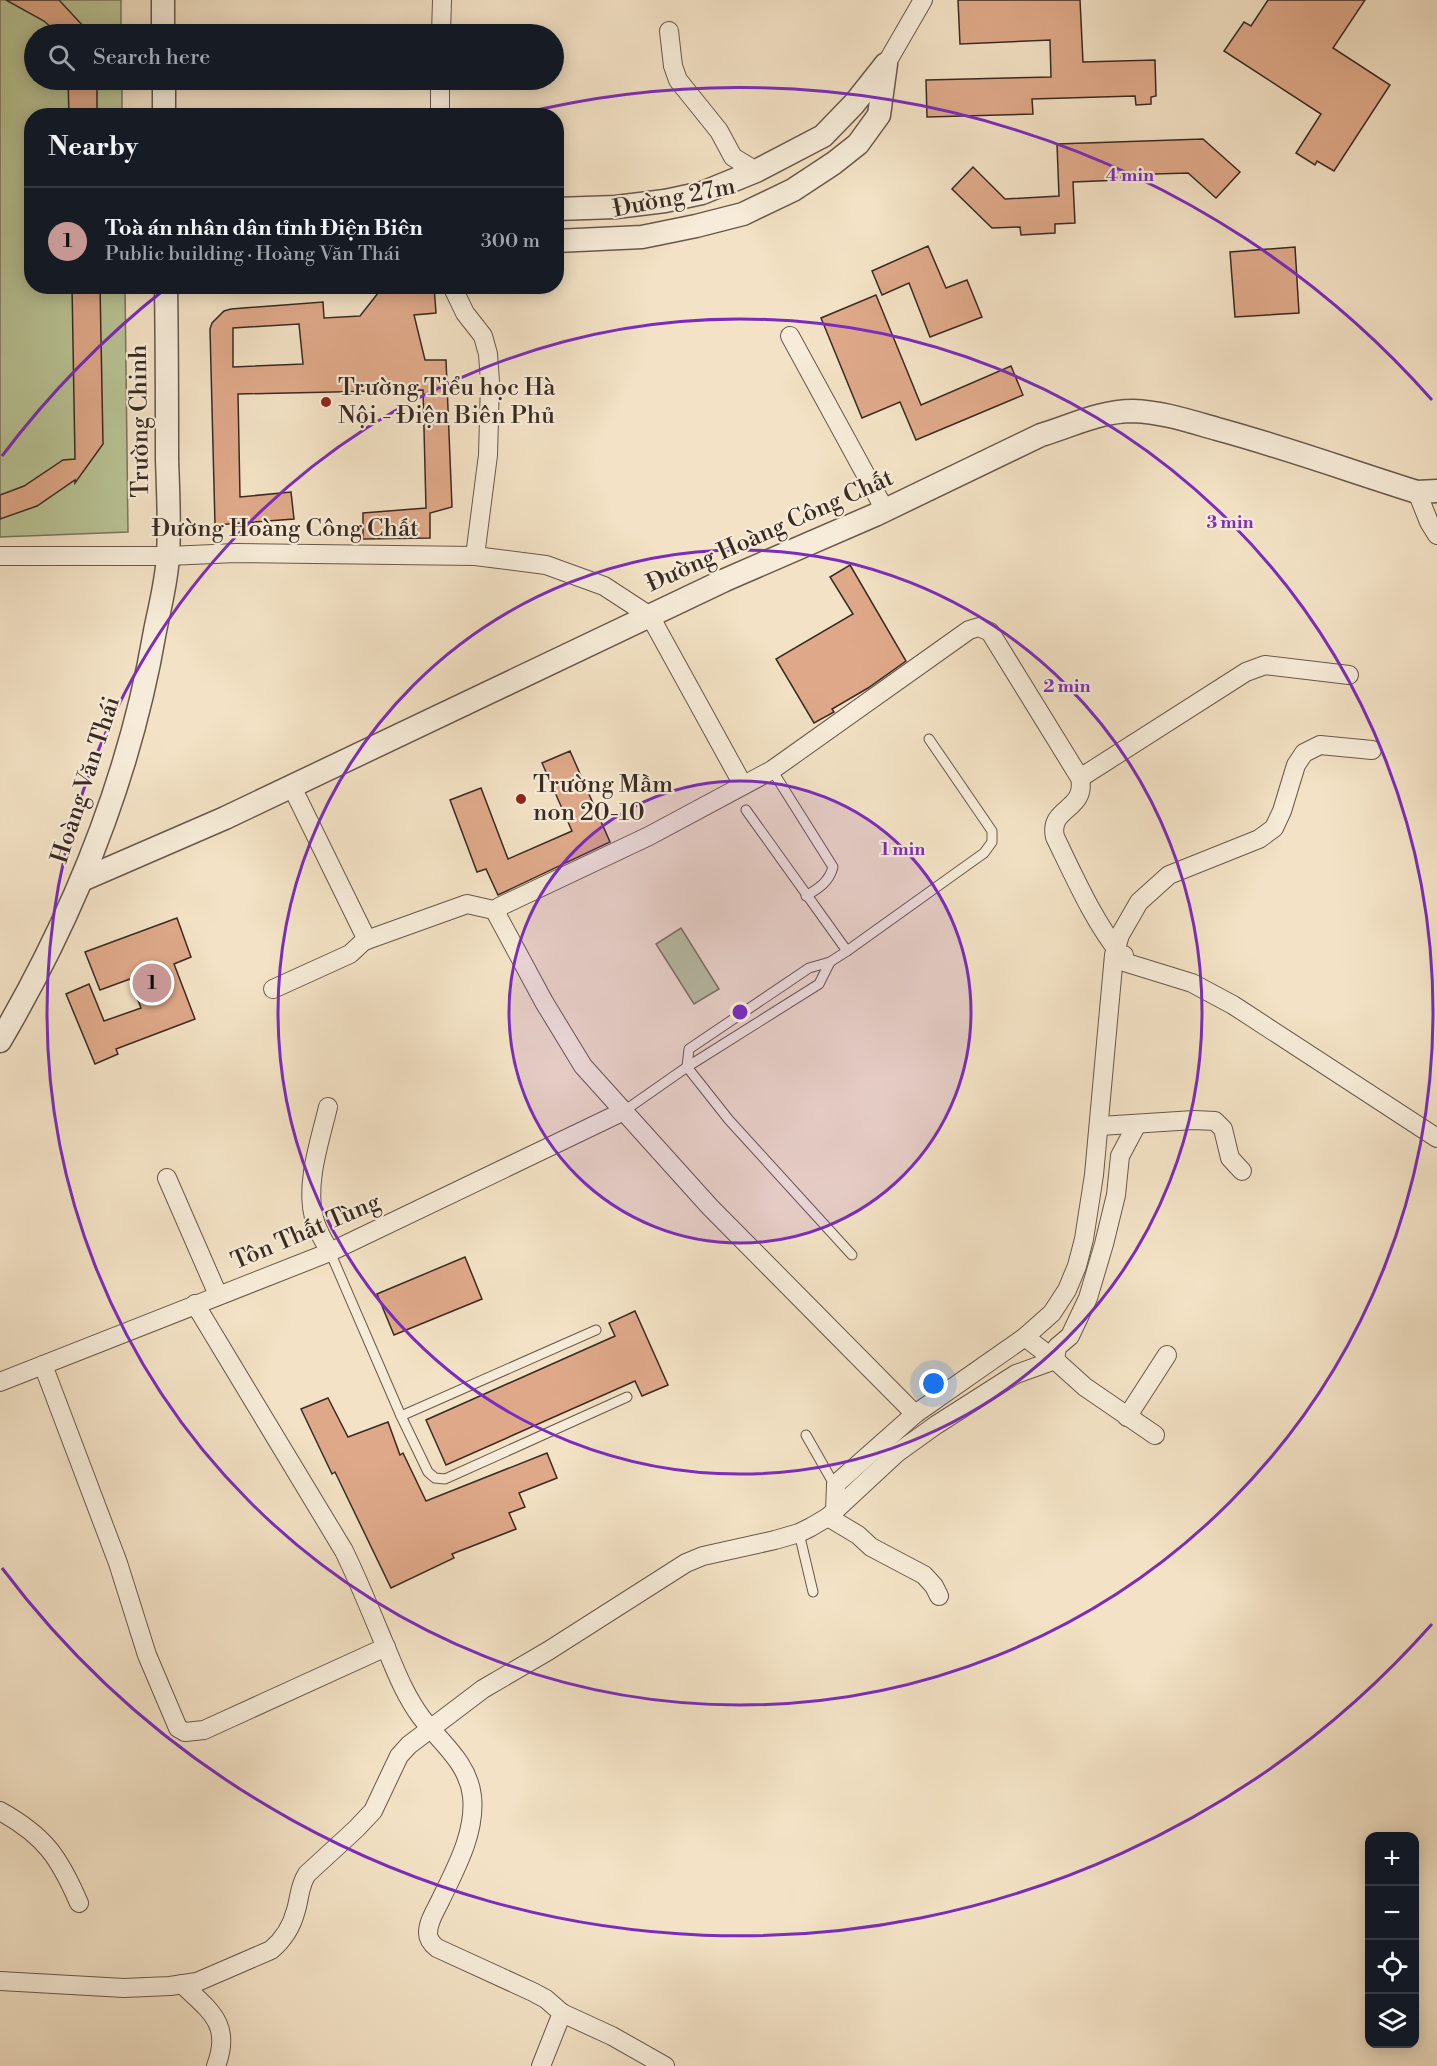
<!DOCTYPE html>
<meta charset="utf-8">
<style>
:root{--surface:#171b24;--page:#242831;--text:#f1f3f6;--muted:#9ea1a6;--line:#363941;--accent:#c59692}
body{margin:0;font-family:"Libre Bodoni",serif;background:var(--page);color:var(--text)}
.controls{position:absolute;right:18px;bottom:18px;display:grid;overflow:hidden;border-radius:12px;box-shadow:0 3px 15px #0003}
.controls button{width:54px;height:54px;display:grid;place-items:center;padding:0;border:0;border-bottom:2px solid var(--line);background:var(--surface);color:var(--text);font:30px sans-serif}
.you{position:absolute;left:934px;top:1384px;width:21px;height:21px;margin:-15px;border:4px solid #fff;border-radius:50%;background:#1a73e8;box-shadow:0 0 0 9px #1a73e833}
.badge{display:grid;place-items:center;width:39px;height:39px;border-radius:50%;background:var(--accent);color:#111;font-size:20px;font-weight:700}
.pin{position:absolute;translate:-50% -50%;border:3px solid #fff;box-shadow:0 2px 6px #0006}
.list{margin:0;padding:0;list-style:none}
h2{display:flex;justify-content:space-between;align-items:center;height:78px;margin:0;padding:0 24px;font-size:26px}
h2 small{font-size:20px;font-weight:400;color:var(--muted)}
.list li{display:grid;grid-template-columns:39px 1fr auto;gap:18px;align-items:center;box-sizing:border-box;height:108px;padding:0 24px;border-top:2px solid var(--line)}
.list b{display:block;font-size:22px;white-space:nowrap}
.list p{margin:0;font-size:20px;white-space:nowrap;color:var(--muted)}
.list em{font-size:20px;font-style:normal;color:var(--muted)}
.icon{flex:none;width:33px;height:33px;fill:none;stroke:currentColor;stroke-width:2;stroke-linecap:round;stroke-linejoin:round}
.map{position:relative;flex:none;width:1437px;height:2066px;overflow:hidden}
.search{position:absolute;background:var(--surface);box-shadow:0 3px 15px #0003;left:24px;top:24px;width:540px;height:66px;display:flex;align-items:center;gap:15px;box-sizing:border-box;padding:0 21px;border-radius:33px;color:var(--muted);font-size:22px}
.panel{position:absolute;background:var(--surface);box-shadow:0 3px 15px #0003;left:24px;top:108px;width:540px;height:186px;border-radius:24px}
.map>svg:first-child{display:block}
</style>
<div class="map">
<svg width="1437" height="2066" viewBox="0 0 1437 2066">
<rect width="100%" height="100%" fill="#f3e2c5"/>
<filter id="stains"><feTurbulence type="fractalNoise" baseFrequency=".00333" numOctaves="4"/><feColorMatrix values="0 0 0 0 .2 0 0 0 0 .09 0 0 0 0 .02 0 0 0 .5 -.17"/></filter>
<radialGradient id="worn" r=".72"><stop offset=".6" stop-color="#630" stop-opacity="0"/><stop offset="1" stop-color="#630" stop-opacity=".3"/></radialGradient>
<g fill="#b9c496" stroke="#7a775c" stroke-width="1.5">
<polygon points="0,0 121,0 121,34 34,34 34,80 122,80 122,115 32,116 32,286 125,287 128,532 0,537"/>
<polygon points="681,928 719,989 694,1004 656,944"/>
</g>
<g fill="#dfa989" stroke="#3a2a23" stroke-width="1.5" fill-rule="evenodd">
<polygon points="6,0 59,0 85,28 54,30 44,21"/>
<polygon points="958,0 1080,0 1083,62 1155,60 1156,96 1151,97 1151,104 1136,105 1135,96 1032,99 1033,114 927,117 926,80 1051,77 1050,40 960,44"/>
<polygon points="1268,0 1365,0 1333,48 1390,85 1334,171 1317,161 1315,165 1296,153 1321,114 1224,51 1244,22 1251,26"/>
<polygon points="68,80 97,80 97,116 69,116"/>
<polygon points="1203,139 1240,172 1216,198 1188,173 1121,175 1121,180 1073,182 1075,223 1055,224 1055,233 1021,235 1020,227 992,228 952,189 973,167 1005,199 1059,196 1057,144"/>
<polygon points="928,246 946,288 967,280 982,317 930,337 909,283 882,295 872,271"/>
<polygon points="1295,247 1299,313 1235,317 1230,252"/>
<polygon points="72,286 100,286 103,444 75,483 75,480 37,506 0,519 0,495 24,486 63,460 75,459"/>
<path d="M434 286 436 313 414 315 425 360H446L452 507 430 513V538L363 539V513L426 508 423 390 238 394 240 497 291 492 294 519 215 525 210 329 212 323 224 311 231 309 323 302 324 318 360 316 382 288ZM299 324 303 364 233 367V328Z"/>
<polygon points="876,295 921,405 1011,366 1023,395 916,440 900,402 862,418 821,318"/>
<polygon points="850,565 906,661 868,688 832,709 834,712 814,723 776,659 853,614 830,577"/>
<polygon points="570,751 610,842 498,895 486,869 477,872 450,800 481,788 508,859 572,831 542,763"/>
<polygon points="177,918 191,957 174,964 195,1019 116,1049 118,1054 95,1064 66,994 89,984 104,1021 141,1008 130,979 100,990 85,952"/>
<polygon points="465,1257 482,1299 394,1335 377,1294"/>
<polygon points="635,1311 668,1385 642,1396 635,1381 446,1465 426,1420 615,1336 609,1323"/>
<polygon points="328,1398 348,1437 388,1422 400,1455 403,1453 426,1501 547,1453 557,1478 519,1493 525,1507 509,1513 516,1529 452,1554 454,1558 391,1588 335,1472 332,1474 301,1409"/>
</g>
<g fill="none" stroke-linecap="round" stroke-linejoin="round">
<defs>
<g id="service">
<path d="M772 770 833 867C829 882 819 888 806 896"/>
<polyline points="746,810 847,951"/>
<polyline points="624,1111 687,1067 819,984 830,962"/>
<polyline points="330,1252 401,1416 428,1472 435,1478 445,1479 627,1397"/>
<polyline points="852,1255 729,1120 687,1067 689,1049 809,968 830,962 847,951 984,853 992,842 992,831 929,739"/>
<polyline points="401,1416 596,1330"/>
<polyline points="806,1435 835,1486"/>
<polyline points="799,1533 813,1592"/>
</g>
<g id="minor">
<polyline points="669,31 673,66 678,80 719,131 733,157 756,171"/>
<polyline points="441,34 442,0"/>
<polyline points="886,64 923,0"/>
<polyline points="440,116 440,80"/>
<polyline points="452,286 465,313 483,336 488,354 490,382 488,455 475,556"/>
<polyline points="790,336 885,510"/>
<polyline points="1417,492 1429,522 1437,535"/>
<polyline points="0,556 168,556 236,553 475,556 546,565 604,586 650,616 743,785"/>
<polyline points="1080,778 1246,672 1265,665 1349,675"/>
<polyline points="292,787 367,940"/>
<polyline points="273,989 350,954 364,941 467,904 498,911"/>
<path d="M328 1107C320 1141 305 1183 314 1218 317 1231 324 1241 330 1252"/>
<polyline points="1100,1126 1194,1120 1215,1121 1223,1129 1230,1158 1242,1171"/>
<polyline points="167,1178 218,1295"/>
<path d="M195 1304 344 1551C359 1582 371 1612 384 1643 395 1669 404 1694 421 1717 440 1742 468 1762 472 1796 476 1832 456 1868 441 1899 436 1910 428 1921 428 1933 428 1940 432 1944 437 1948L533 1992 546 1999 562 2013 541 2066"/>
<polyline points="1025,1337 1055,1360 1085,1387 1155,1435"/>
<polyline points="43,1365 118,1563 147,1655 178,1728 185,1732 204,1730 386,1647"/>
<polyline points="0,1382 330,1252 624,1111"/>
<path d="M915 1414 710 1207 583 1066 544 1002 496 913 499 907 649 836 772 770 969 630 979 627 990 632 1080 778C1087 811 1048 807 1055 837 1075 878 1093 920 1121 955H1124V962L1192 983 1233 1005 1437 1138"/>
<polyline points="1127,1417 1167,1355"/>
<polyline points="835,1511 836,1484 915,1414 1025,1337 1052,1313 1067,1290 1077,1266 1084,1239 1094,1175 1114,955 1120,935 1139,902 1169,875 1259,839 1274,828 1282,811 1296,765 1304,753 1320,745 1372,750"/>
<polyline points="828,1517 858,1535 871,1547 924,1575 934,1586 939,1596"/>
<path d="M0 1811C45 1836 59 1857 79 1903"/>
<path d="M0 1981 124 1988 170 1986 197 1982 271 1950C283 1940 292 1926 296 1910 300 1897 299 1886 307 1874L356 1829 373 1811 399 1756 409 1745 483 1689 548 1651 686 1563 703 1556 775 1540 799 1533 811 1527 828 1517 897 1453 936 1425 1016 1374 1055 1360 1057 1347 1070 1336 1088 1298 1104 1244 1116 1195 1120 1156 1137 1124"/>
<path d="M182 1984C210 2011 232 2024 216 2066"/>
<polyline points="562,2013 612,2036 665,2066"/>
</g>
<g id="tertiary">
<polyline points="163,0 163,34"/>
<polyline points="164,80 164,116"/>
<polyline points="556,209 616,207 665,201 702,193 756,171 823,136 854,104 885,65"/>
<polyline points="556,241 642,237 696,226 743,214 793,190 834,163 858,144 879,115 886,64"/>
<path d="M82 880 225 818 725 580 875 515 1041 435C1071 426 1100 411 1133 411 1162 412 1189 421 1217 429 1284 447 1350 471 1417 492L1437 491"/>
<path d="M0 1041C75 913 130 777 155 631 160 606 167 580 168 555 170 523 168 491 167 459 167 402 167 344 166 286"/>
</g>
</defs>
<use href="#service" stroke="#68584c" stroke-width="11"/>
<use href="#minor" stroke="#68584c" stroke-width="20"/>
<use href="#tertiary" stroke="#68584c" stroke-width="25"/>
<use href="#service" stroke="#f7ecd9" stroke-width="9"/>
<use href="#minor" stroke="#f7ecd9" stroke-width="18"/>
<use href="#tertiary" stroke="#f7ecd9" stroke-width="22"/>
</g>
<circle cx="740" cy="1012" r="231" fill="#7b2cbf" fill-opacity=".12"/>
<g fill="none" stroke="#7b2cbf" stroke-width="3">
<circle cx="740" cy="1012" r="231"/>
<circle cx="740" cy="1012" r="462"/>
<circle cx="740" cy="1012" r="693"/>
<path d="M1432 1624A924 924 0 0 1 2 1568M2 456A924 924 0 0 1 165 289M516 115A924 924 0 0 1 1432 400"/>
</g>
<g fill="#8f2418" stroke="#f7ecd9" stroke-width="2">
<circle cx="326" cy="402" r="6"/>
<circle cx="521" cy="799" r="6"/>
</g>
<g text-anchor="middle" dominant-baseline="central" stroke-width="4.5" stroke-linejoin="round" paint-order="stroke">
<g font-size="24" fill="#3a2a23" stroke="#f7ecd9">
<text transform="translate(674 198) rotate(-11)">Đường 27m</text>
<text transform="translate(140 421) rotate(-91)">Trường Chinh</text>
<text x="285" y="529">Đường Hoàng Công Chất</text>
<text transform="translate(770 531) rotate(-24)">Đường Hoàng Công Chất</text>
<text transform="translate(86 780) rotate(-72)">Hoàng Văn Thái</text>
<text transform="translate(306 1232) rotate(-23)">Tôn Thất Tùng</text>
</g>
<g font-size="24" fill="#3a2a23" stroke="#f7ecd9" text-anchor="start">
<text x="338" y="388">Trường Tiểu học Hà<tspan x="338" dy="28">Nội - Điện Biên Phủ</tspan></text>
<text x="533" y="785">Trường Mầm<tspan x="533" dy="28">non 20-10</tspan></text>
</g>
</g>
<circle cx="740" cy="1012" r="9" fill="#7b2cbf" stroke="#f7ecd9" stroke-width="3"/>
<g font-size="18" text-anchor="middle" font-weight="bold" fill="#7b2cbf" stroke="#f7ecd9" stroke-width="4.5" stroke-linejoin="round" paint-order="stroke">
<text x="1130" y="181">4 min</text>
<text x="1230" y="528">3 min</text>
<text x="1067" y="692">2 min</text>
<text x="903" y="855">1 min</text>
</g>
<rect width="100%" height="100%" filter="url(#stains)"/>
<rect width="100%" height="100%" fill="url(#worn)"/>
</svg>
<div class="controls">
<button>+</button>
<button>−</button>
<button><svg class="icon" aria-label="locate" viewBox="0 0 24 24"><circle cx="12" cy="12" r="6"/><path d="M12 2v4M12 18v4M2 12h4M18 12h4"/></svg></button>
<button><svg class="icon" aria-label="layers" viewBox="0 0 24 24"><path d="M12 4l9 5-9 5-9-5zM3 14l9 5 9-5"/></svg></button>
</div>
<div class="you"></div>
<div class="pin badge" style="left:152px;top:983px">1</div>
<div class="search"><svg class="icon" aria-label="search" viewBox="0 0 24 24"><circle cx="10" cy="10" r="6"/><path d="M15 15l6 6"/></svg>Search here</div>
<section class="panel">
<h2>Nearby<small></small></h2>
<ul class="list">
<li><span class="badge">1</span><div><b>Toà án nhân dân tỉnh Điện Biên</b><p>Public building · Hoàng Văn Thái</p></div><em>300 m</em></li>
</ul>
</section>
</div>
